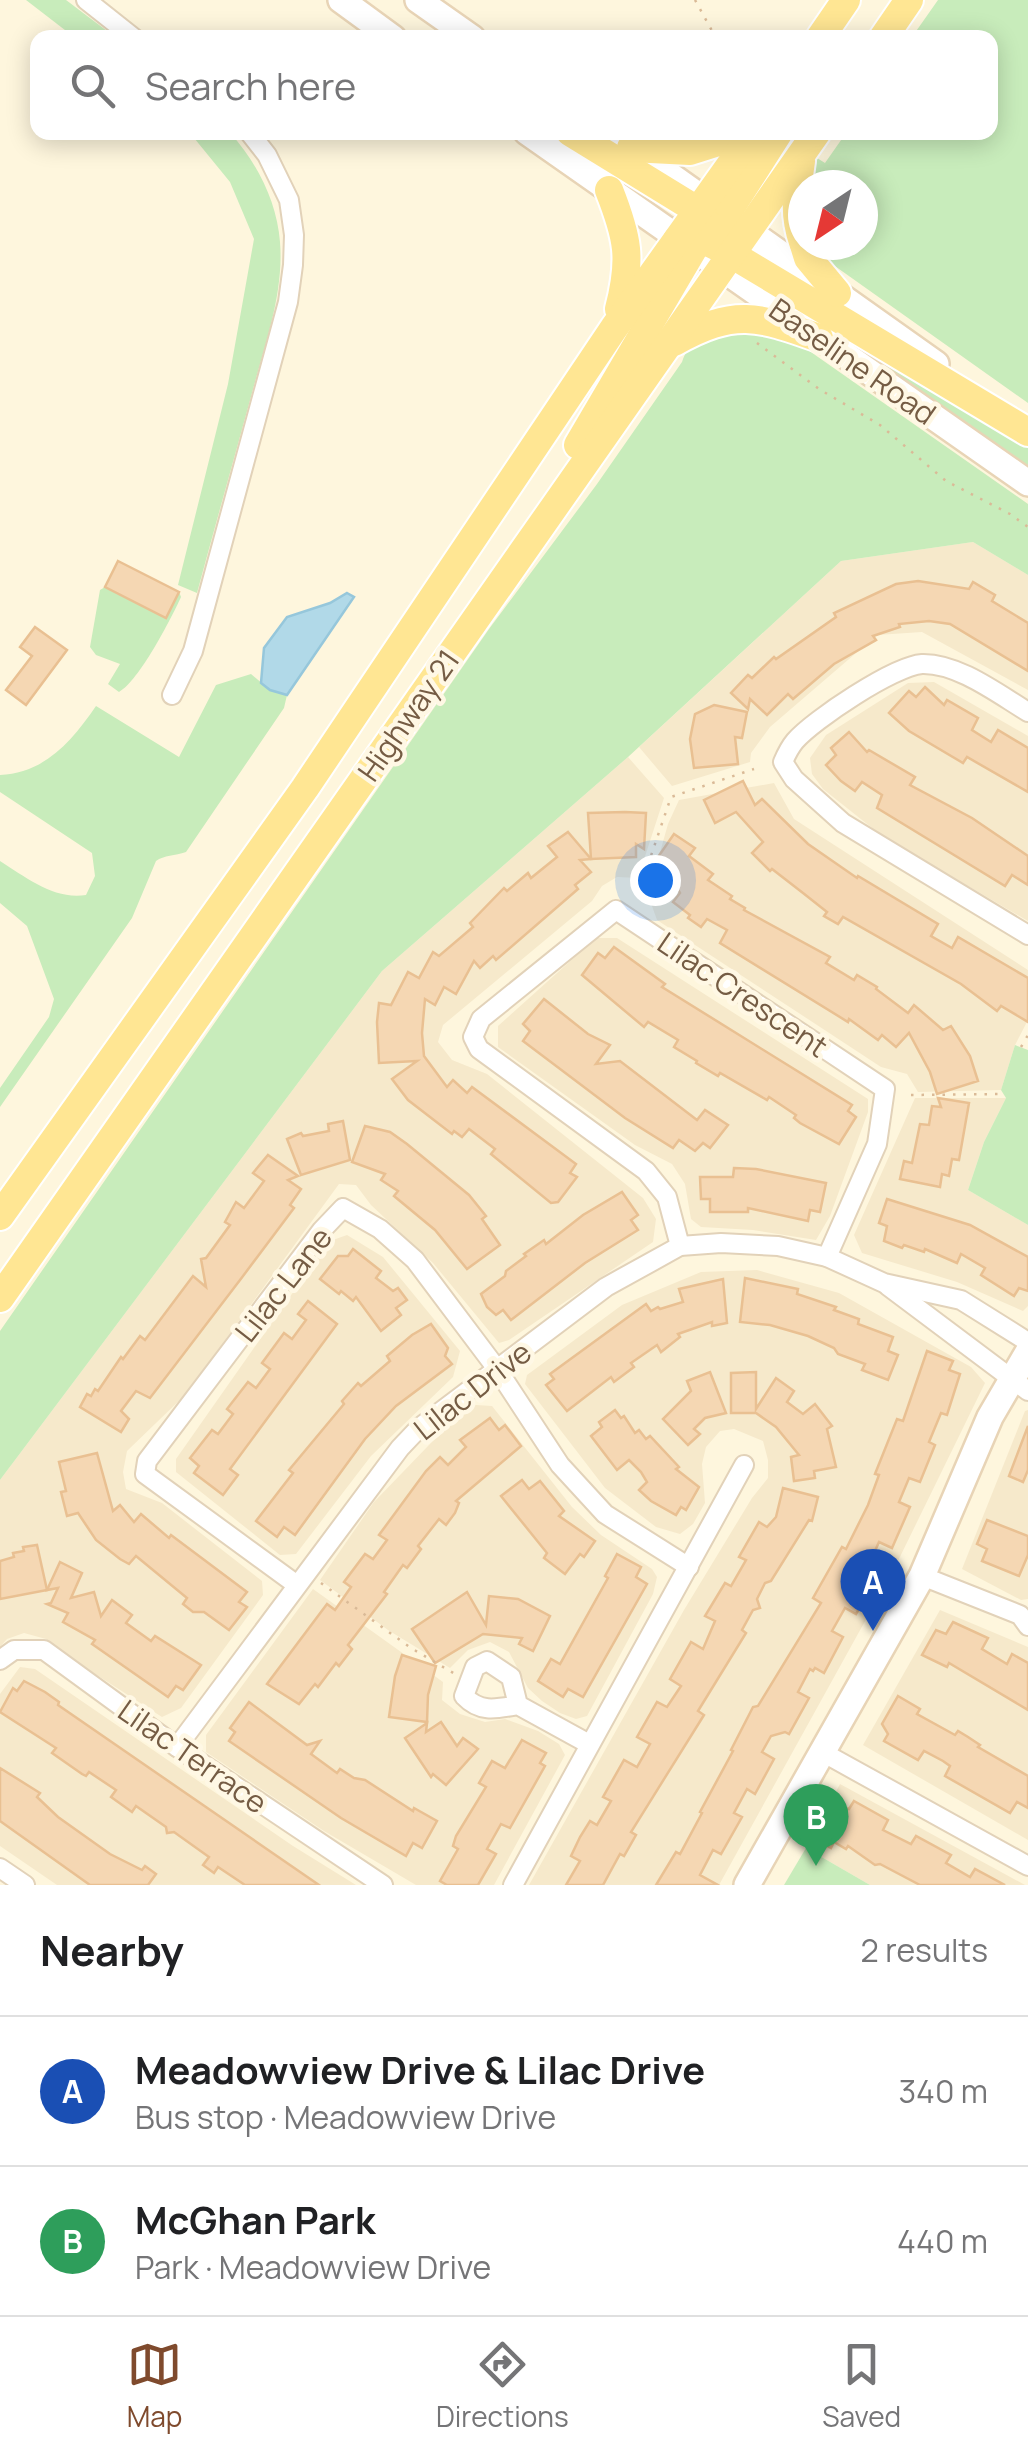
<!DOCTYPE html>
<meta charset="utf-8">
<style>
:root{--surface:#fff;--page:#f2f2f2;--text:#202124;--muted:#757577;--line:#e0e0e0;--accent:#7f4a2d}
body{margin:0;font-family:Manrope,sans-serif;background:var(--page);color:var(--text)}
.compass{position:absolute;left:788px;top:170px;width:90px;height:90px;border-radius:50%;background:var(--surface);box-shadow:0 5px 25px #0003;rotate:215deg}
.you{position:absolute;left:655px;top:880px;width:35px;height:35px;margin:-25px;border:8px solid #fff;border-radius:50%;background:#1a73e8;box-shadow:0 0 0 15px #1a73e833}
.badge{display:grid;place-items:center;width:65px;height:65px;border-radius:50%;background:var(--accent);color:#fff;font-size:32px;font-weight:700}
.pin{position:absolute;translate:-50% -82px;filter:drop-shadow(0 2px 5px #0008)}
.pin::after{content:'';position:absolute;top:52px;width:35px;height:30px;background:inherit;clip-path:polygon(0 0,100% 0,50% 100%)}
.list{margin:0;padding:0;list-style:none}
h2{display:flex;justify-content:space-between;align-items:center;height:130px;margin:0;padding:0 40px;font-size:42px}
h2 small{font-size:32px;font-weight:400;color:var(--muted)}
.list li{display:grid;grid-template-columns:65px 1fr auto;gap:30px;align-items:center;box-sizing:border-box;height:150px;padding:0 40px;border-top:2px solid var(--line)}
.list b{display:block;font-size:38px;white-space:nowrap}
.list p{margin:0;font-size:32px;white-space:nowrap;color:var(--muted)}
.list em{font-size:32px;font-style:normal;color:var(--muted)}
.icon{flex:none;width:55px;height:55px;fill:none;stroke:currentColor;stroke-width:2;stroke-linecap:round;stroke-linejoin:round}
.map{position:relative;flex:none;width:1028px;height:1885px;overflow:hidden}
.search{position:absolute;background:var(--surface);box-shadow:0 5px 25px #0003;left:30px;right:30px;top:30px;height:110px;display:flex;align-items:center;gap:25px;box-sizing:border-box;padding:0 35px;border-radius:20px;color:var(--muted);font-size:38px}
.sheet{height:430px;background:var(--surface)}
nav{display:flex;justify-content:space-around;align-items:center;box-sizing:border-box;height:140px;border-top:2px solid var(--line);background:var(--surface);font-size:28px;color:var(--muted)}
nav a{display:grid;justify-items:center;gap:5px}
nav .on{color:var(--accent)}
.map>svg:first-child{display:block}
</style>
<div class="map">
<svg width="1028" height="1885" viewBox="0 0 1028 1885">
<rect width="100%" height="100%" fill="#fef6dd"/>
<g fill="#f6e9cb">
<polygon points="973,542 1028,575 1028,690 922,632 877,635 770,727 751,753 750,762 672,786 639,747 841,561"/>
<polygon points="934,682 1028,736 1028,921 881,835 823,789 812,774 810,758 826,735 908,683"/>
<polygon points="628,757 664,798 638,878 617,877 602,886 592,901 443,1025 438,1042 452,1060 487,1074 643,1198 656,1219 653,1242 509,1340 499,1343 433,1263 371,1205 356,1185 339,1184 185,1395 127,1451 123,1472 126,1489 162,1503 262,1581 263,1595 181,1708 162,1717 55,1648 46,1639 24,1633 7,1639 0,1647 0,1480 382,971"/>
<polygon points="774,783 794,819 1028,970 1028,1020 1015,1045 1001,1090 918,1092 907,1074 881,1067 657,920 648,895 668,824 679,800"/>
<polygon points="596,938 617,938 868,1099 868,1112 830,1216 816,1240 753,1230 701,1227 691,1219 685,1184 672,1164 635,1145 498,1047 498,1026"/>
<polygon points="915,1098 1006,1098 984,1142 968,1190 1028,1225 1028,1306 1023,1311 957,1282 862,1253 854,1235"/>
<polygon points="347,1235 383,1257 460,1351 453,1377 371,1456 296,1554 280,1555 176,1472 176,1459 322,1251 333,1240"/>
<polygon points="757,1270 839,1293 971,1367 985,1383 895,1567 719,1885 529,1885 684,1610 752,1498 768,1478 768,1460 763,1441 734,1429 720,1431 706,1447 702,1464 705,1503 693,1524 680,1534 656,1527 605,1488 525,1384 527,1375 622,1305 701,1272"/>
<polygon points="476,1405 492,1406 572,1507 601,1535 652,1569 657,1577 653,1594 587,1716 576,1719 560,1713 542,1701 528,1688 509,1652 490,1642 468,1650 450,1668 388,1630 320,1580 374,1502 456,1417"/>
<polygon points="1028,1410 1028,1599 1021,1600 962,1569 1025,1411"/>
<polygon points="313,1589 443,1682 442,1700 460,1714 485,1722 505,1719 538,1731 559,1744 565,1755 494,1885 416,1885 324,1831 206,1752 206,1735"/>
<polygon points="940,1610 1028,1647 1028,1840 863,1745"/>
<polygon points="20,1667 35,1669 293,1846 356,1885 57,1885 0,1846 0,1694"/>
<polygon points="840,1784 1025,1885 870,1885 806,1848"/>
</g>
<g fill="#c8ecbb">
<polygon points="26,0 66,0 115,37 74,37"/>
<polygon points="938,0 1028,0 1028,403 832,264 815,245 863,245 863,185 805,185 817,158 825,163 846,133 990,132 990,38 912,37"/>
<path d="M190 133H230C257 162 277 202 280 242 284 293 265 344 252 393 234 459 215 526 197 593L178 585 228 384 254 239 230 182Z"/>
<path d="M726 326 788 336 1028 504V575L973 542 841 561 628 757 382 971 0 1480V1331L489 629 597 484 682 362C688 342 708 335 726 326Z"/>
<polygon points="852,339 975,417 1028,446 1028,469 850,345"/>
<path d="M105 587 165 618 179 592 181 597C171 619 139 681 119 692L108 684 120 664 96 655 90 647 100 590Z"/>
<path d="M251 674 270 690 287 695 284 708 186 852C175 856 164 855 156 861L132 918 0 1107V1088L49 1017 54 999 27 926 0 903V861C27 878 54 900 86 895L95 876 92 853 0 792V775C45 773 72 741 96 706L179 757 216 685Z"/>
<polygon points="1015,1045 1028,1050 1028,1225 968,1190 984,1142 1006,1098 1001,1090"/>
<polygon points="806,1848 870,1885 784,1885"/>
</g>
<polygon fill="#b1d9e8" stroke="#96c7db" stroke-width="2.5" points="347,593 354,597 287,695 270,690 261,683 264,648 287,617 330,603"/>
<g fill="#f5d7b3" stroke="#e9c092" stroke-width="2.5">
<polygon points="118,561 179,592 166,618 105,587"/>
<polygon points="918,581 969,589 973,582 995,595 992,601 1028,623 1028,671 950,624 929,621 899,624 900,627 873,636 876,640 834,664 793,699 788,694 767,715 750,699 748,709 731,693 748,675 752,678 774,657 776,659 836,617 834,613 896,584"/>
<polygon points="35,627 67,650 26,705 6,690 32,656 20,647"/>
<polygon points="925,687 944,705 947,700 978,718 972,730 991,742 998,730 1028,748 1028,792 967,757 963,763 909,731 889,713 909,691 916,697"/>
<polygon points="714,705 747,712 742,738 735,737 738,764 694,768 690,739 695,714"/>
<polygon points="849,732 867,752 869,750 915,777 910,785 972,818 1028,856 1028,885 1012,875 1005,886 877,808 882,795 862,782 855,791 841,781 826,765 836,755 831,748"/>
<polygon points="743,781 755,805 762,799 808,844 857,878 858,876 938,924 931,936 952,948 958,937 1028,978 1028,1022 1001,1006 997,1011 961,984 843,917 838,924 824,916 827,912 803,893 772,869 770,871 752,853 763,842 736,812 715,823 704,800"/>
<polygon points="625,812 646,813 644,849 636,844 636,857 591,859 588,813"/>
<polygon points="568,832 591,859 580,860 591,872 575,885 578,889 496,960 493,956 480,968 474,961 456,994 444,987 435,1005 425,999 422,1033 424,1056 447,1087 453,1080 467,1093 472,1087 576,1164 570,1173 577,1177 558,1202 551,1203 491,1154 495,1149 469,1129 462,1137 454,1131 452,1134 408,1100 392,1079 417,1061 379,1063 377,1022 379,1003 391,1005 408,972 419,978 433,952 439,956 473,927 470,923 504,888 507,891 528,873 531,878 557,857 548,846"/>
<polygon points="674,834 695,848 689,856 713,874 708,880 732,896 730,899 745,908 744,910 830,957 826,963 854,980 857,975 877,987 876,989 908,1013 914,1005 943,1030 951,1026 970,1056 978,1081 937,1094 930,1072 909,1033 896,1047 882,1035 878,1040 849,1019 848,1022 720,943 727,930 707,919 701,927 688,918 690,915 673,902 680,893 676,886 678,884 660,873 666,863 658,857"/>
<polygon points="614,947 665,984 662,987 852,1105 848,1111 856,1117 839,1144 800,1123 794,1118 796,1115 769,1097 767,1100 720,1073 718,1076 696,1063 697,1061 674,1047 678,1040 648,1022 644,1027 582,975 598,953 605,958"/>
<polygon points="544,999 588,1034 610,1045 596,1064 620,1061 697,1120 705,1110 728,1125 710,1148 703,1143 695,1151 679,1140 673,1148 625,1118 523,1041 530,1031 523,1024"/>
<polygon points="938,1098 969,1103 959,1160 952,1159 949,1176 942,1174 940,1187 900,1179 904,1161 912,1163 920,1124 929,1125 932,1106 941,1107"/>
<polygon points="343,1121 350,1160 301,1175 287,1139 301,1133 303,1136 329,1131 328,1124"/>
<polygon points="365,1126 390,1132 407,1144 469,1195 486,1216 482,1219 500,1245 467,1269 435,1230 394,1196 398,1191 381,1180 385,1174 352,1162"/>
<polygon points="268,1155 298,1176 288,1180 301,1189 290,1205 294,1208 240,1280 150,1398 136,1391 121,1411 129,1419 121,1432 80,1407 87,1394 91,1396 95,1389 98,1391 121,1357 123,1359 140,1336 145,1340 193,1276 206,1287 201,1259 206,1258 230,1225 225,1222 236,1202 244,1208 264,1181 253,1173"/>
<polygon points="734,1168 756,1169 826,1183 820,1212 810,1210 808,1221 748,1208 748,1212 710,1212 710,1199 701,1199 700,1177 733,1177"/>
<polygon points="622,1192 638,1215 631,1220 638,1230 585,1263 511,1320 503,1310 496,1315 487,1307 481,1294 505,1276 506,1271 526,1256 524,1254 544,1240 546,1244 583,1215"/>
<polygon points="887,1199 970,1225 1028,1257 1028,1291 1019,1288 1014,1296 981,1275 985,1268 961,1254 957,1263 925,1249 924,1252 904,1245 902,1248 884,1241 887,1226 879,1223"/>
<polygon points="353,1249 381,1271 376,1278 393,1291 398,1288 407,1300 396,1308 401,1315 381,1331 356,1297 353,1301 341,1291 339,1294 320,1279 338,1256 348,1256"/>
<polygon points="745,1278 798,1289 797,1294 836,1307 834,1310 859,1319 858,1324 893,1337 888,1351 898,1355 888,1380 862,1370 865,1364 838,1354 834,1348 808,1336 770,1325 740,1322"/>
<polygon points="723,1279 727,1323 712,1326 712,1322 678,1334 680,1337 661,1352 657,1345 631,1363 634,1367 614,1382 611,1377 567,1411 546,1385 554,1379 550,1374 646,1304 651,1311 658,1307 660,1309 683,1302 679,1289"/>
<polygon points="308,1301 337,1324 230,1469 238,1475 223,1495 194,1473 199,1466 190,1458 212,1430 218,1434 233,1414 227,1409 248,1382 256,1388 270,1369 262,1363 284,1333 292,1339 306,1320 298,1314"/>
<polygon points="431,1324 448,1348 445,1356 452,1364 396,1406 365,1439 295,1535 284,1527 277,1537 256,1521 293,1473 289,1470 344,1404 342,1401 358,1383 361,1386 390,1361 387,1356 412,1335"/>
<polygon points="927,1351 953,1361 949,1370 960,1374 947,1415 941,1413 929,1442 935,1445 920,1482 909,1478 899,1502 910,1507 892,1548 879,1542 870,1562 866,1571 877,1577 876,1581 856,1614 845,1608 832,1631 843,1637 824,1673 815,1668 813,1671 810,1669 798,1692 809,1698 789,1734 785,1732 771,1736 762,1752 774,1759 755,1794 747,1789 734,1813 742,1817 721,1854 713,1850 700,1875 718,1885 656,1885 676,1852 680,1854 702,1813 700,1812 733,1751 731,1750 753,1707 758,1706 821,1603 813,1598 842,1547 846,1549 868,1505 879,1475 875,1474 897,1419 903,1421"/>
<polygon points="710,1372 726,1413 705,1418 694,1429 700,1434 688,1445 663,1419 691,1391 687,1381"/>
<polygon points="756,1372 756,1409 776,1378 794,1391 787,1402 803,1414 815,1404 832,1426 827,1429 836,1467 814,1471 815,1478 794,1481 791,1457 799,1455 776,1427 756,1413 731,1413 731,1373"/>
<polygon points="615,1410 621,1418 624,1416 635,1433 639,1430 646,1439 650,1436 679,1467 676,1469 699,1487 686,1510 681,1507 676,1515 651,1501 639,1490 647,1482 641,1472 629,1460 617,1470 591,1436 602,1427 599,1422"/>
<polygon points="490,1418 499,1430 505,1425 521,1446 456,1501 459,1503 455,1513 446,1525 439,1519 418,1546 421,1549 407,1568 403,1565 384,1592 387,1594 348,1645 352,1649 339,1666 336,1663 318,1687 315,1684 299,1704 267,1684 327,1604 335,1610 351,1587 344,1582 365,1554 373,1559 387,1540 379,1535 426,1471 440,1457 448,1465 466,1447 460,1440"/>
<polygon points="1028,1426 1028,1470 1023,1482 1009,1476"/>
<polygon points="97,1453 113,1511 120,1505 134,1522 141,1514 169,1538 171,1535 247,1592 239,1602 247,1607 229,1630 204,1612 193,1612 183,1604 187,1598 136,1556 129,1564 120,1559 96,1540 78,1513 67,1516 61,1492 66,1491 59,1462"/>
<polygon points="522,1480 529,1489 540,1481 564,1511 559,1516 595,1541 584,1557 580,1554 565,1574 544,1558 547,1553 501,1496"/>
<polygon points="783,1488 818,1497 812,1521 809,1520 771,1581 765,1583 757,1599 760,1608 753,1610 742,1630 746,1633 698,1711 704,1715 631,1832 636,1835 624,1856 620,1854 603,1885 566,1885 580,1861 571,1856 580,1837 590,1821 597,1825 611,1801 603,1797 624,1760 637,1767 650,1744 637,1737 657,1702 667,1707 681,1686 670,1679 691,1642 703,1649 715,1621 705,1616 725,1583 731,1586 746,1560 739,1557 759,1522 767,1527 776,1517"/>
<polygon points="987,1520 1028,1536 1028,1555 1019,1576 982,1561 987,1549 977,1544"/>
<polygon points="37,1545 47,1590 0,1599 0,1561 14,1557 13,1553 24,1551 23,1547"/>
<polygon points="617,1554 641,1567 636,1577 647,1584 583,1697 568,1689 563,1697 538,1681 551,1659 560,1664 608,1578 605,1576"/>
<polygon points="60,1562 82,1573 71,1598 94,1592 101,1616 112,1600 132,1615 126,1623 151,1641 155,1636 201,1665 183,1690 176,1686 168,1697 92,1644 95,1640 63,1622 68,1613 47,1604 51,1603 58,1588 47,1590"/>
<polygon points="467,1592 486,1625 489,1596 518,1599 550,1616 533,1651 519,1644 522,1638 483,1634 435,1663 412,1629"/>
<polygon points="953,1622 988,1638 982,1649 1007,1664 1012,1654 1028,1663 1028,1710 949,1663 947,1667 922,1655 936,1630 946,1634"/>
<polygon points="402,1655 436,1666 428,1695 427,1722 389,1717 395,1676"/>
<polygon points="24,1681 45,1692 59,1702 58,1705 319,1885 245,1885 218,1867 214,1873 203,1865 209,1857 174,1832 167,1833 166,1827 136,1806 132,1812 111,1797 116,1790 89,1772 86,1776 82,1774 52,1753 56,1748 0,1712 13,1688 17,1691"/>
<polygon points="898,1696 920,1709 917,1714 955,1735 958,1731 968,1737 980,1745 978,1747 1028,1776 1028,1808 1017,1802 1010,1813 945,1776 950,1766 943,1761 924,1751 918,1760 884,1741 888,1734 882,1724"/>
<polygon points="249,1702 307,1745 320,1741 311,1754 337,1773 340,1769 354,1778 365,1780 413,1811 414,1808 437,1821 422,1848 413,1843 406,1856 341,1818 229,1741 235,1732 230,1728"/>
<polygon points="441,1722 457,1746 463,1738 478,1749 446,1785 433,1774 431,1777 405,1738 427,1723 426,1732"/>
<polygon points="522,1740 546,1753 540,1763 545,1766 510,1828 501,1824 487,1849 496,1854 478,1885 447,1885 440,1881 458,1849 453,1846 456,1836 486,1787 479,1783 492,1761 505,1768"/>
<polygon points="0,1768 40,1793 37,1797 58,1817 110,1854 142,1870 145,1866 156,1874 148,1885 90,1885 0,1821"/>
<polygon points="854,1801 888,1820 883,1830 911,1844 916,1836 951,1855 946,1863 970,1877 975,1869 1005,1885 920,1885 880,1864 875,1865 848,1846 846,1849 834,1842 831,1848 818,1841 835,1806 849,1809"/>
</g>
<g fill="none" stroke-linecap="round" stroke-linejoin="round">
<defs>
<g id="street">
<polyline points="86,0 134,38"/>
<polyline points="172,695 193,651 288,302 293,265 294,235 289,200 267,155 249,132"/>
<path d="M1028 712C998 694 958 663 922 664 894 666 813 720 795 741 790 747 786 755 783 762L794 779 843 823 1028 935"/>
<polyline points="680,1246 667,1197 646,1171 479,1049 473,1037 481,1019 616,910 885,1089 877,1144 827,1257"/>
<polyline points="888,1286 1028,1391"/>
<polyline points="922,1576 1020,1615 1028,1626"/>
<polyline points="297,1585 145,1474 147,1461 322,1230 343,1208 380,1229 415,1260 497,1369 560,1465 605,1514 689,1567"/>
<polyline points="0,1660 14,1650 44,1650 177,1747 383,1885"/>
<path d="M518 1705 511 1677 487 1661 475 1667 464 1696C480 1713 496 1709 518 1705L589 1744"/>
<polyline points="177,1747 400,1448 419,1428 606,1287 680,1246 721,1243 778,1246 827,1257 884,1283 961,1300 1028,1342"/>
<polyline points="822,1752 1028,1866"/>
<polyline points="0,1868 25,1885"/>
<polyline points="513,1885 744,1465"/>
</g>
<g id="secondary">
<polyline points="341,0 393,38"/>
<polyline points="418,0 472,38"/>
<polyline points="527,132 1028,483"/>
<polyline points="609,132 936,364"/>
<polyline points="747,1885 922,1576 990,1417 1028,1352"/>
</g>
<g id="primary">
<polyline points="820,38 846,0"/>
<polyline points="883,38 909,0"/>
<polyline points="570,132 710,218"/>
<polyline points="631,148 690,151 750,132"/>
<path d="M801 161C797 190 793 214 803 242"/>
<path d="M609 190C628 238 632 259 619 309"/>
<path d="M677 240C695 232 715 246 731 254L1028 432"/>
<polyline points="718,244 726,215 779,132"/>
<polyline points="804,245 808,258 837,293"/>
<path d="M674 342C735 308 757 316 819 338"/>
<polyline points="578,445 708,224"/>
<polyline points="0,1216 305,788 614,328 754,132"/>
<polyline points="0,1298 817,132"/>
</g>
</defs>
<use href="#street" stroke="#e2d2b9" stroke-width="22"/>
<use href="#secondary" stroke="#e8d4b6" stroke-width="30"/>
<use href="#primary" stroke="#fff" stroke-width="32"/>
<g stroke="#daba97" stroke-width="2.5" stroke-dasharray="2.5 8" stroke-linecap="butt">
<polyline points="695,0 716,38"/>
<polyline points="757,343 819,389 880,425 946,481 1010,514 1028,527"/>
<polyline points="641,885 671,797 754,769"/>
<polyline points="1021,1047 1028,1035"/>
<polyline points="911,1095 1004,1094"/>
<polyline points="321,1583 411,1648 455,1674"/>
</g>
<use href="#street" stroke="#fff" stroke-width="18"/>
<use href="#secondary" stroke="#fff" stroke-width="25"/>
<use href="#primary" stroke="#ffe693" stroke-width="28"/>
</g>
<g text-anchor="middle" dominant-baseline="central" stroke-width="9" stroke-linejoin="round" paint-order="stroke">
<g font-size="30" fill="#755c44" stroke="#fff8e5">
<text transform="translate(853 361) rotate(35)">Baseline Road</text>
<text transform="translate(408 715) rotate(-55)">Highway 21</text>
<text transform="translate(743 994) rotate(34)">Lilac Crescent</text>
<text transform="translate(283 1284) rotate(-52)">Lilac Lane</text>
<text transform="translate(472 1390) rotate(-38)">Lilac Drive</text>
<text transform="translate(193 1756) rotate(35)">Lilac Terrace</text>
</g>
</g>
</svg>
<svg class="compass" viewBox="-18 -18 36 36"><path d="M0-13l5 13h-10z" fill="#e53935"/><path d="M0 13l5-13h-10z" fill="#757577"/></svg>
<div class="you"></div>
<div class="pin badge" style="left:873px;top:1631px;background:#1a4fb4">A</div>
<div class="pin badge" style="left:816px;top:1866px;background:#2e9e5b">B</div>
<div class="search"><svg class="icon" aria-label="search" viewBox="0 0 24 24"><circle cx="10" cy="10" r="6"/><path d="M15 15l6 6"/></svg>Search here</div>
</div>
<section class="sheet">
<h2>Nearby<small>2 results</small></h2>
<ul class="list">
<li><span class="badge" style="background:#1a4fb4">A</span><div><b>Meadowview Drive &amp; Lilac Drive</b><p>Bus stop · Meadowview Drive</p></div><em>340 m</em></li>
<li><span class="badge" style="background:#2e9e5b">B</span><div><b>McGhan Park</b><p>Park · Meadowview Drive</p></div><em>440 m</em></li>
</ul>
</section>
<nav>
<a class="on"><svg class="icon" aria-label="map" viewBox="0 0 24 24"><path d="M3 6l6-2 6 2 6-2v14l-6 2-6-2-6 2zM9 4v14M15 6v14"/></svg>Map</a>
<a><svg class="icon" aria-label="directions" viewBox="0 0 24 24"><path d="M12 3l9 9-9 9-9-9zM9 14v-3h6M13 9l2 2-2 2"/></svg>Directions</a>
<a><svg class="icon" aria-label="saved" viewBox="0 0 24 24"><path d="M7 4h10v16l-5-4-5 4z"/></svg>Saved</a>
</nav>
